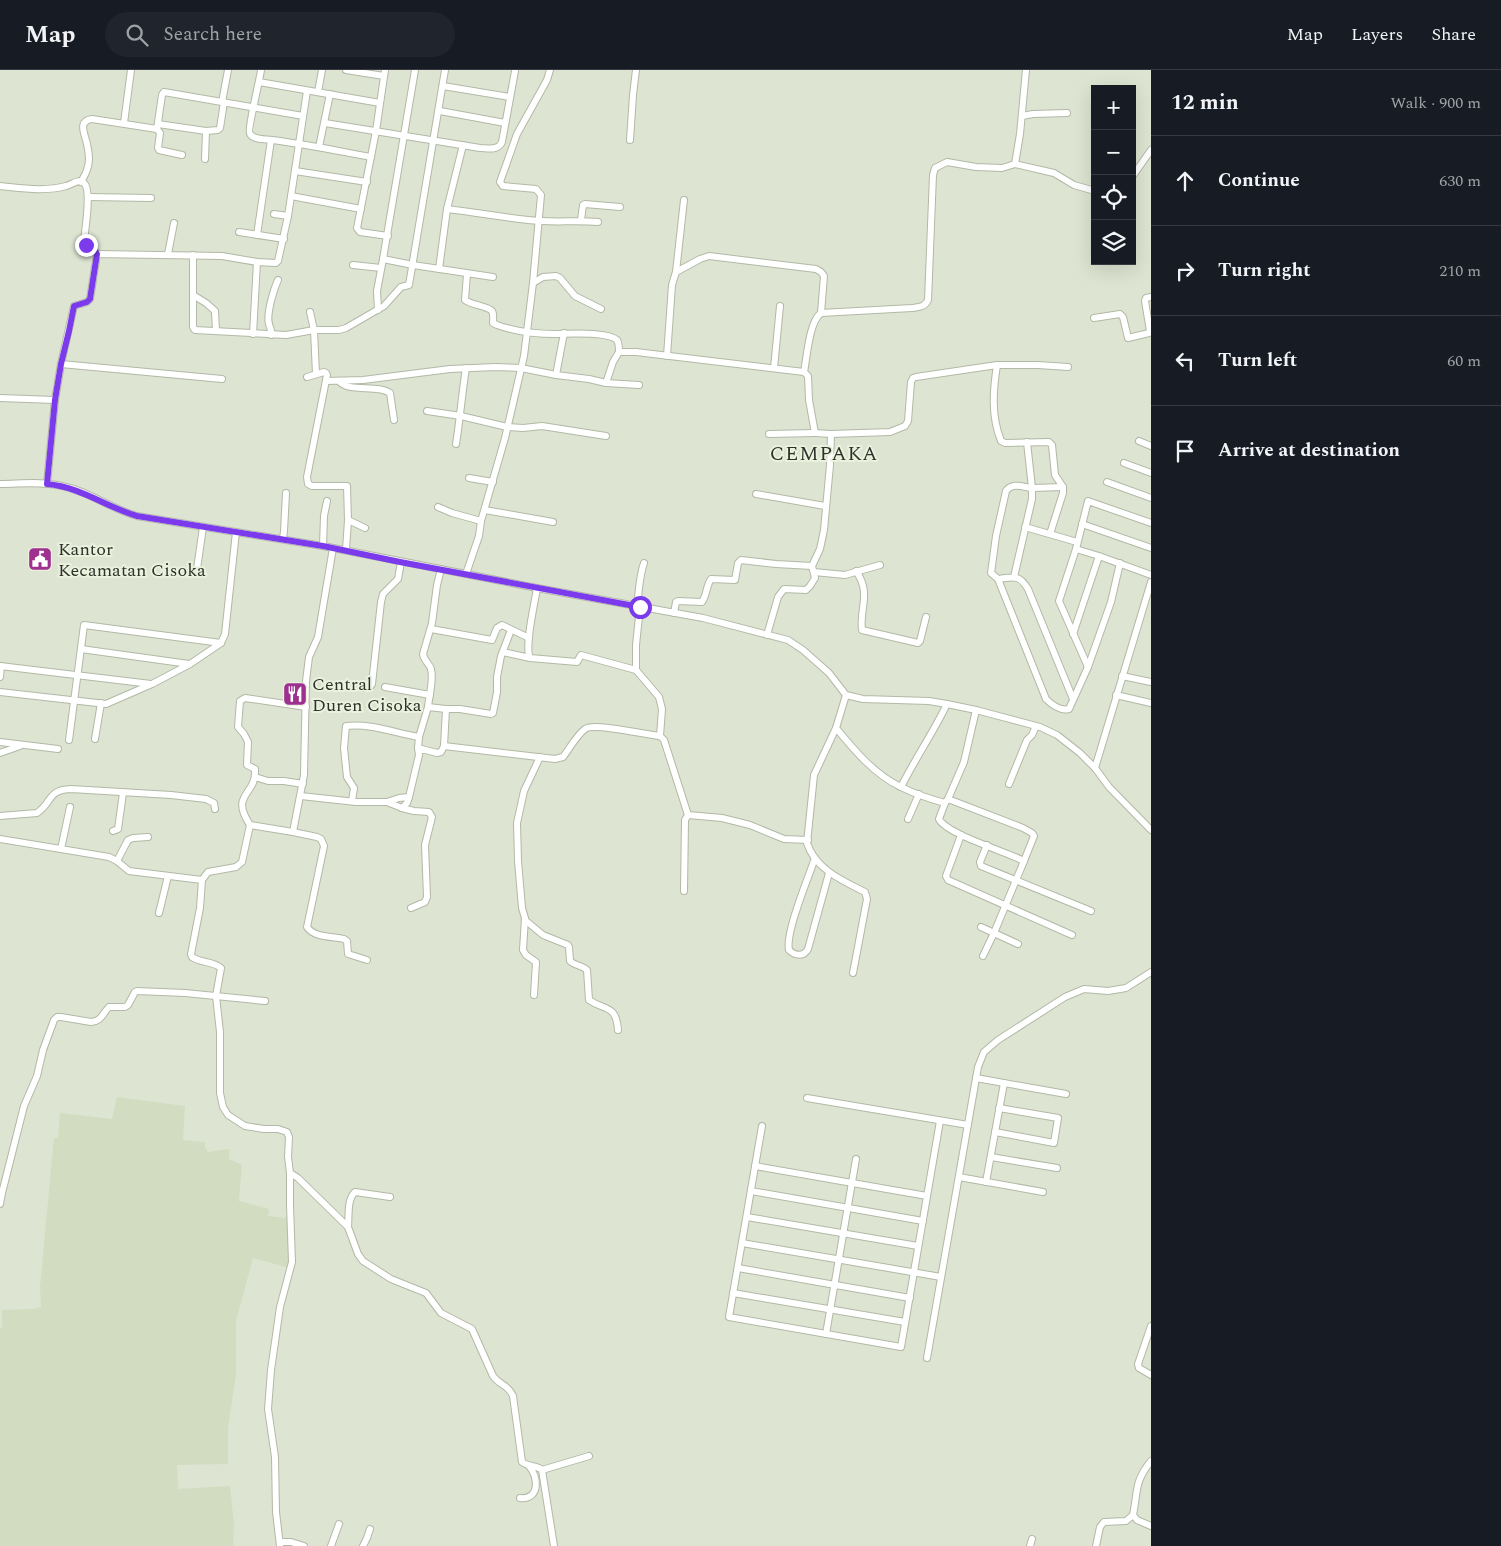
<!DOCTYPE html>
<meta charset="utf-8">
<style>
:root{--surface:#171b24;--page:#20242c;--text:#f1f3f6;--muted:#9ea1a6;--line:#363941}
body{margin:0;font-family:Spectral,serif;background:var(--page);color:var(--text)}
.controls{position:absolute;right:15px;top:15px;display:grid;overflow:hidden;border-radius:0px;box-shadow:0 5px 20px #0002}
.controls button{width:45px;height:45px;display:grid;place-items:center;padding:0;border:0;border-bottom:1px solid var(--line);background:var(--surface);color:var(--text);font:25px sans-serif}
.stop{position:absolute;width:15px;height:15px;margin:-11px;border:4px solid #7c3aed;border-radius:50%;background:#fff}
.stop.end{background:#7c3aed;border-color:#fff;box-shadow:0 1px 5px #0008}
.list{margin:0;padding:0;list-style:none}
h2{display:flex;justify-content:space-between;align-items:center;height:65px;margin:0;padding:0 20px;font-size:21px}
h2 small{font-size:16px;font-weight:400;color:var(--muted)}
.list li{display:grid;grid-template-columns:32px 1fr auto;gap:15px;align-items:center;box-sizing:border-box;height:90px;padding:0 20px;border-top:1px solid var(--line)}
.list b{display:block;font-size:19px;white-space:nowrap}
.list em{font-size:16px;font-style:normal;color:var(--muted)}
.icon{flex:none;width:28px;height:28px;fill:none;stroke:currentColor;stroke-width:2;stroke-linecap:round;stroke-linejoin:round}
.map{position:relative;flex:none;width:1151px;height:1476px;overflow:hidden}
header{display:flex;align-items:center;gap:30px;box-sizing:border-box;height:70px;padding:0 25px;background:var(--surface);border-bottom:1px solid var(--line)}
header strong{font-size:24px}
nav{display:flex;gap:28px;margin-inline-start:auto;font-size:18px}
.search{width:350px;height:45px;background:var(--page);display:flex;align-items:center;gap:12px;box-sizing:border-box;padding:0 18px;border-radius:28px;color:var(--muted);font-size:19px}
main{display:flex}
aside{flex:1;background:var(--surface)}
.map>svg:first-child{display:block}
</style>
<header>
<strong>Map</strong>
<div class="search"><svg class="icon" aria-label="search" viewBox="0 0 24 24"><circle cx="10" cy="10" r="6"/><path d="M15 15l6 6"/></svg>Search here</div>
<nav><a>Map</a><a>Layers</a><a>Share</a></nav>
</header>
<main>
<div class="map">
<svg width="1151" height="1476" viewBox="0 0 1151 1476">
<rect width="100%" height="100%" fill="#dde4d1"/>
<polygon fill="#d2dcc1" points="117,1027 185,1036 183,1070 205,1072 205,1077 208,1082 229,1079 229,1089 242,1095 239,1131 269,1139 268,1146 287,1148 291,1179 289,1198 253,1188 236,1251 236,1304 228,1358 228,1394 177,1395 178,1419 230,1416 234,1455 233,1476 0,1476 0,1258 2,1257 2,1240 33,1239 41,1237 40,1217 54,1068 58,1068 60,1043 112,1049"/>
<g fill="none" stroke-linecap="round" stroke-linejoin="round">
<defs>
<g id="minor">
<path d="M261 0C260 9 247 61 250 64 254 70 265 69 272 70 305 74 338 81 371 87"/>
<polyline points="346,0 384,6"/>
<polyline points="385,0 376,61 357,158 360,162 388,166"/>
<polyline points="415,0 383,189 413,195 493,207"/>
<path d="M1026 0 1020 64 1015 94 1002 98 976 97 947 92 935 98 933 105 928 230C925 237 919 237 912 238L821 243C809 252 807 287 804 302L808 306 809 330 815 363 831 364 890 362 905 356 908 351 911 312 913 308 916 307 997 295H1038L1068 297"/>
<polyline points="259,12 380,33"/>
<polyline points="443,16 510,27"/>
<polyline points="318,22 322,0"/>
<polyline points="222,32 228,0"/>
<polyline points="440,41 505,53"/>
<polyline points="1022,46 1033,44 1067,43"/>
<polyline points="124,53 131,0"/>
<path d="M325 53 480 78C488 78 498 81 502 72L515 1"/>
<polyline points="158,54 206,61 218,60 220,58 224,32"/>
<polyline points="157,59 160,63 158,78 159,80 182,85"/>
<polyline points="630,70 633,25 636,0"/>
<polyline points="319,77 330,24"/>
<polyline points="205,89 206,61"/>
<polyline points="1015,94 1054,103 1074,115 1095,121"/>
<polyline points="295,101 367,112"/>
<polyline points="1132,107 1151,80"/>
<path d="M81 112C85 105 89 98 89 89 89 84 88 79 87 74 85 64 77 51 92 49L157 59 162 25 164 22 303 46"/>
<path d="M0 116C21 118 45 122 66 116 72 115 78 108 84 113 92 120 85 160 84 171L85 175 94 179 97 184"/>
<polyline points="291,126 361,139"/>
<polyline points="88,127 151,128"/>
<path d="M447 139C474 142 501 147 528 150 551 153 575 150 598 152"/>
<polyline points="274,144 288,146"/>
<polyline points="581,150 583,135 585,134 620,137"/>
<polyline points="239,162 284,169"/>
<polyline points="257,165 271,70"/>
<polyline points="168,184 174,153"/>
<polyline points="193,185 193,257 195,260 286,265 314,260 339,260 346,258 384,236 401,217 409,215 445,0"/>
<polyline points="353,195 381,198"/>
<polyline points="439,199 447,139 463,75"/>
<polyline points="676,202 700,189 709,186 816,199 821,202 824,206 821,243"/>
<path d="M467 204 465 230C471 235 488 236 492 241 494 244 493 250 493 253L497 255C514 261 536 264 555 264 568 264 607 261 617 270 619 273 619 278 619 282"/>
<polyline points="533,213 543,207 556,206 560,208 575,226 601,239"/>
<polyline points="193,225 206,233 215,241 216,261"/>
<polyline points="378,240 377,221 383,189"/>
<polyline points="310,242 314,260 316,304"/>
<polyline points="1094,248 1120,244 1123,247 1128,268 1149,263 1150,261 1145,231 1146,228 1151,227"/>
<polyline points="253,264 257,192"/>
<path d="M271 265C272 259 270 259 269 254 266 244 274 219 278 210"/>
<polyline points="667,286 672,215 676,202 684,130"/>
<polyline points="61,294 222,309"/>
<path d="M997 295C993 321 991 346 1001 371L1005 373 1049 372 1052 375 1055 405 1063 417V423L1050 464"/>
<polyline points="774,298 780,236"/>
<polyline points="556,305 564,263"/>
<polyline points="307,307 324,302 326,303 327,305 307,407 308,414 312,416 347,416 348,450 346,480"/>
<polyline points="326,311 363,310 450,299 495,297 521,298 556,305 589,309 606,313 613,292 619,282 636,282 804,302"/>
<path d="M339 311C348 323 378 314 390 323L394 350"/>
<polyline points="606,313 639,315"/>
<polyline points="0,328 55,330"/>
<polyline points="427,341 461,346 507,357 523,358 542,356 606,366"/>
<polyline points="769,364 815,363"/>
<polyline points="1139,371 1151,376"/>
<polyline points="1027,372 1032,418 1063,417"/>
<path d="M456 374C460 349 462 323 466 298"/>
<polyline points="1124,393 1151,403"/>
<polyline points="469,408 493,412"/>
<polyline points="1107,412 1151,428"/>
<path d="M0 414C20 414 42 411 62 416 89 421 111 439 137 446L323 476 537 518 703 548 788 570 803 580 829 603 846 625 863 629 929 631 947 634 976 640 1040 657 1057 665 1080 683 1095 698 1109 717 1151 760"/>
<polyline points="47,414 55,330 61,294 74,236 87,232 90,229 97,184 222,186 257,192 276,193 278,191 288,146 307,21"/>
<polyline points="756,424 825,436"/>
<polyline points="438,437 452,443 481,451"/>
<polyline points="485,440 553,452"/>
<polyline points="348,450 365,458"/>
<polyline points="1082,454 1151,478"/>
<polyline points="1025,457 1077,472"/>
<polyline points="283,469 284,461 286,423"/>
<polyline points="323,476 324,446 327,431"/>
<polyline points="1076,479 1099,486 1151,505"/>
<polyline points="197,499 203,457"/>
<path d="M856 501C872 524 859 538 862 560L918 573 920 571 926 547"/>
<polyline points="814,502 845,505 880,495"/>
<polyline points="466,504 479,466 481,451 505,368 524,286 533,213 541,125 536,119 503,116 500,112 517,64 547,10 550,0"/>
<path d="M1014 507 1032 429V418C1023 417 1012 412 1006 421L996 466 991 503 998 509C1014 507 1019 504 1028 519L1073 629"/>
<path d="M998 509 1046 629C1052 635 1061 641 1069 639L1088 597 1111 532 1120 493"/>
<path d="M537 518C535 532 524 577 530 588L577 592 581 585 636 600"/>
<path d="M637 536C639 522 639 507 644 493"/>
<polyline points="640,537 636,575 636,600 659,627 662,639 660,666"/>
<path d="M674 543 676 532 678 531 702 532C707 525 706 516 711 509L735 510 738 493 741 490 776 494 812 496"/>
<polyline points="431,559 492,570 497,558 502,555 529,568"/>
<polyline points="1073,564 1099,486"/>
<polyline points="767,565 778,527 784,519 806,520 810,516 815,508 812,496 820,479 824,460 830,395 831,364"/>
<polyline points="81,579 189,594"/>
<polyline points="503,582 530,588"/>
<polyline points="0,596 151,614"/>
<polyline points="1088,597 1059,531 1076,479 1088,431 1151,453"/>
<polyline points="1122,606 1151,612"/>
<polyline points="0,607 1,596"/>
<polyline points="385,617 430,625"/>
<polyline points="362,618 369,618 372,614 381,532 383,524 398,509 401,492"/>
<polyline points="0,622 106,634 152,614 190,594 221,573 225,564 236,462"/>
<path d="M846 625 836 658C854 680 875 705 901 717 915 724 930 729 945 733"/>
<polyline points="1116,625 1151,633"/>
<path d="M428 637C429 626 434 610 431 599 429 593 424 591 423 584L432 553 437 515 441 499"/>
<path d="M836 658 814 705 807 773C815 799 843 811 865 822L867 829 853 903"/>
<polyline points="95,669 101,633"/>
<polyline points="69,670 84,555 221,573"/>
<polyline points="0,672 58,679"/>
<polyline points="444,676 446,639 460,639 491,644 493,643 497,622 497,607 501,586 511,560"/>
<polyline points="418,678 419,667 428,637 446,639"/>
<polyline points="0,683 20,676"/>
<polyline points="1095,698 1151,512"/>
<polyline points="255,707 268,711 284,711 303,714"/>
<polyline points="1009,714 1027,670 1032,665 1036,656"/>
<path d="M901 717C915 689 933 663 947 634"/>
<polyline points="301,726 356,732 387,732 402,738"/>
<path d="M948 729 1023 758 1032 763 1034 766 1024 791C1007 782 946 764 939 749L945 733Z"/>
<polyline points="948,729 964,692 976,640"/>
<path d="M352 731 354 718 347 707 344 678 346 656C370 653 395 663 419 667"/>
<polyline points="387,732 399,728 409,727"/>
<path d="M0 746 37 743C53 732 47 720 71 719L171 725 206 729 214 733 215 739"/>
<polyline points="908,749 919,724"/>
<path d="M250 755C229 723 257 726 255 699L247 695 248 672 244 664 238 657 240 631 245 628 306 637"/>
<polyline points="113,761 118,759 123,723"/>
<polyline points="293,762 304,705 306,611 309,587 318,567 333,478"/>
<polyline points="961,765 946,806 948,810 1072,865"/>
<path d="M0 769 109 787 117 791 129 801 202 810 200 838 191 884 192 887C200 893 213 891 221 898L216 926 220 962V1023L223 1037 228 1045 245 1056 264 1059H278L287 1062 289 1067 288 1087 290 1103V1135L292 1192 280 1237 271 1300 268 1339 275 1387 276 1442 280 1476"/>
<polyline points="987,775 980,792 981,796 1091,841"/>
<polyline points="61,779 70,737"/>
<path d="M815 788C809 806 785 863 789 880 795 886 804 887 808 879L829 803"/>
<polyline points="117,791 128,770 133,768 148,767"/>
<path d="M202 810 208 802 236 797 242 792 250 755 293 762 317 767 321 769 324 776 307 857C314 868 333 866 344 869L347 871 348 884 367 890"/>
<polyline points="684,821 685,750 688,745"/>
<path d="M411 838 425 832 427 827 425 775 432 747 429 742 414 741 402 738 407 733 409 727 419 685 418 678 437 683 441 682 444 676 555 689 563 687C570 678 576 666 585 659 593 652 646 665 660 666L664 670 688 745 722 748 750 755 784 769 808 770"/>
<polyline points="159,843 168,806"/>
<path d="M525 850 543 865 568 875 569 877 570 891C575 896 582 895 587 900L589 930C605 941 616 934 618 960"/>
<polyline points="981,857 1018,874"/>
<polyline points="983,886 994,863 1024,791"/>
<polyline points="534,925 536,892 526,885 523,880 525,848 522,838 518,791 517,753 524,721 540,687"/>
<polyline points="976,1008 1066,1024"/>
<polyline points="807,1028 968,1055"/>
<polyline points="762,1056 729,1247 901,1277 940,1051"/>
<polyline points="995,1062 1054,1073 1058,1048 999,1038"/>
<polyline points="991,1087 1057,1098"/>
<polyline points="755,1096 927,1126"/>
<path d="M290 1103 298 1108 348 1157 358 1184 363 1191 391 1209 426 1223 441 1243 472 1259 493 1306C500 1316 508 1314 513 1326L522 1392C528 1397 537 1395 542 1400L554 1476"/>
<polyline points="959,1107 1043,1122"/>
<polyline points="986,1112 1004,1013"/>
<polyline points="751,1121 923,1151"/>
<path d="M0 1123H2L24 1036 37 1006 43 980 54 950 57 947H61L91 952C102 951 102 944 109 937H125L128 935 135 922 137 921 185 923 265 931"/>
<polyline points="0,1134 2,1123"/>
<polyline points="747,1147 918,1176"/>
<path d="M348 1157C349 1146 347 1129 355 1122L390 1127"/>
<polyline points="742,1173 941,1207"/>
<polyline points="738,1198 910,1228"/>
<polyline points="733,1223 905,1252"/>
<polyline points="1151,1256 1138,1294 1139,1298 1151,1305"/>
<polyline points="826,1264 856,1089"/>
<polyline points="927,1288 978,997 984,982 998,970 1065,927 1084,919 1108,921 1126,918 1151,902"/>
<polyline points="542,1400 589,1386"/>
<path d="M520 1428C540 1430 539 1407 529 1396"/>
<polyline points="1133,1445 1137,1450 1151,1456"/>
<polyline points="281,1472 291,1472 304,1476"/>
<polyline points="331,1476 339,1454"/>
<polyline points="363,1476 367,1468 370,1459"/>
<polyline points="1030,1476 1032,1469"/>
<path d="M1096 1476 1100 1457 1104 1452 1126 1451 1133 1445C1138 1421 1134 1412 1151 1391"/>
</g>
</defs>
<use href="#minor" stroke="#b2b9a6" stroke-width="8"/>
<use href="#minor" stroke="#fff" stroke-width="6"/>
</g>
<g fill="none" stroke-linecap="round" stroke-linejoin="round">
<path stroke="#7c3aed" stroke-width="6" d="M86 175 94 179 97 184 90 229 87 232 74 236 69 261 61 294 55 330 47 414C81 417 106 437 137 446L323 476 400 492 640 537"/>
</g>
<defs>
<symbol id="civic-square" viewBox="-11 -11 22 22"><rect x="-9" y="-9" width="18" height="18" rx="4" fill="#9e308f" stroke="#eaf2de"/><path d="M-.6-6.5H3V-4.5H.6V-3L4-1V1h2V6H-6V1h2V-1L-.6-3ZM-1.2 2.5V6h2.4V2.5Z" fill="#fff"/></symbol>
<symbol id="restaurant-square" viewBox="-11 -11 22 22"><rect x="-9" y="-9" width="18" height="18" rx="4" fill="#9e308f" stroke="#eaf2de"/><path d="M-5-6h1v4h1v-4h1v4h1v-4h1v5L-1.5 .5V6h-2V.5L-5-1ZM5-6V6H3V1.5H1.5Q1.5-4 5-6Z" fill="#fff"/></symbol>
</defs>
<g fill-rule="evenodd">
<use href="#civic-square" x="26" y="475" width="28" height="28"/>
<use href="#restaurant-square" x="281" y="610" width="28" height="28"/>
</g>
<g text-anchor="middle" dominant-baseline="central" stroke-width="4" stroke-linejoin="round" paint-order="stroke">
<g font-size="18" fill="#2e312a" stroke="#eaf2de" text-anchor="start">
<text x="58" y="479">Kantor<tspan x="58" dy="21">Kecamatan Cisoka</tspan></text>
<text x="312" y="614">Central<tspan x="312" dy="21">Duren Cisoka</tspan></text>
</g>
<g font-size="20" letter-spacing="1" fill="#2e312a" stroke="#eaf2de">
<text x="824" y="384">CEMPAKA</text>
</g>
</g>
</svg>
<div class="controls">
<button>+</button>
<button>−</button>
<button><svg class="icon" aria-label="locate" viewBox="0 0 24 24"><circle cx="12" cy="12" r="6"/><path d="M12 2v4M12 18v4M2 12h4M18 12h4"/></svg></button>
<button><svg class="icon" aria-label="layers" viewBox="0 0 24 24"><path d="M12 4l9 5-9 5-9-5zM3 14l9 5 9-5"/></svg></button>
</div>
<div class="stop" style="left:640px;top:537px"></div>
<div class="stop end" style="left:86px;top:175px"></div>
</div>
<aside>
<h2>12 min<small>Walk · 900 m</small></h2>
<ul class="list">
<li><svg class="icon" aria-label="ahead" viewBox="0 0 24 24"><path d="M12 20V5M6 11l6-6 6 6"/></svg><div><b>Continue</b></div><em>630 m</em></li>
<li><svg class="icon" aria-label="right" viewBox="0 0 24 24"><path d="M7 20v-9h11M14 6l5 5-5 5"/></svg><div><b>Turn right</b></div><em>210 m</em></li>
<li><svg class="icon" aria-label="left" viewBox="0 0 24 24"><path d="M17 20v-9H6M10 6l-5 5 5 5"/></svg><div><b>Turn left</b></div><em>60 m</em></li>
<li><svg class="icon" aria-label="arrive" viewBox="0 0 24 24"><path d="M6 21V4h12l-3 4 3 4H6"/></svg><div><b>Arrive at destination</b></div></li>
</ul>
</aside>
</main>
